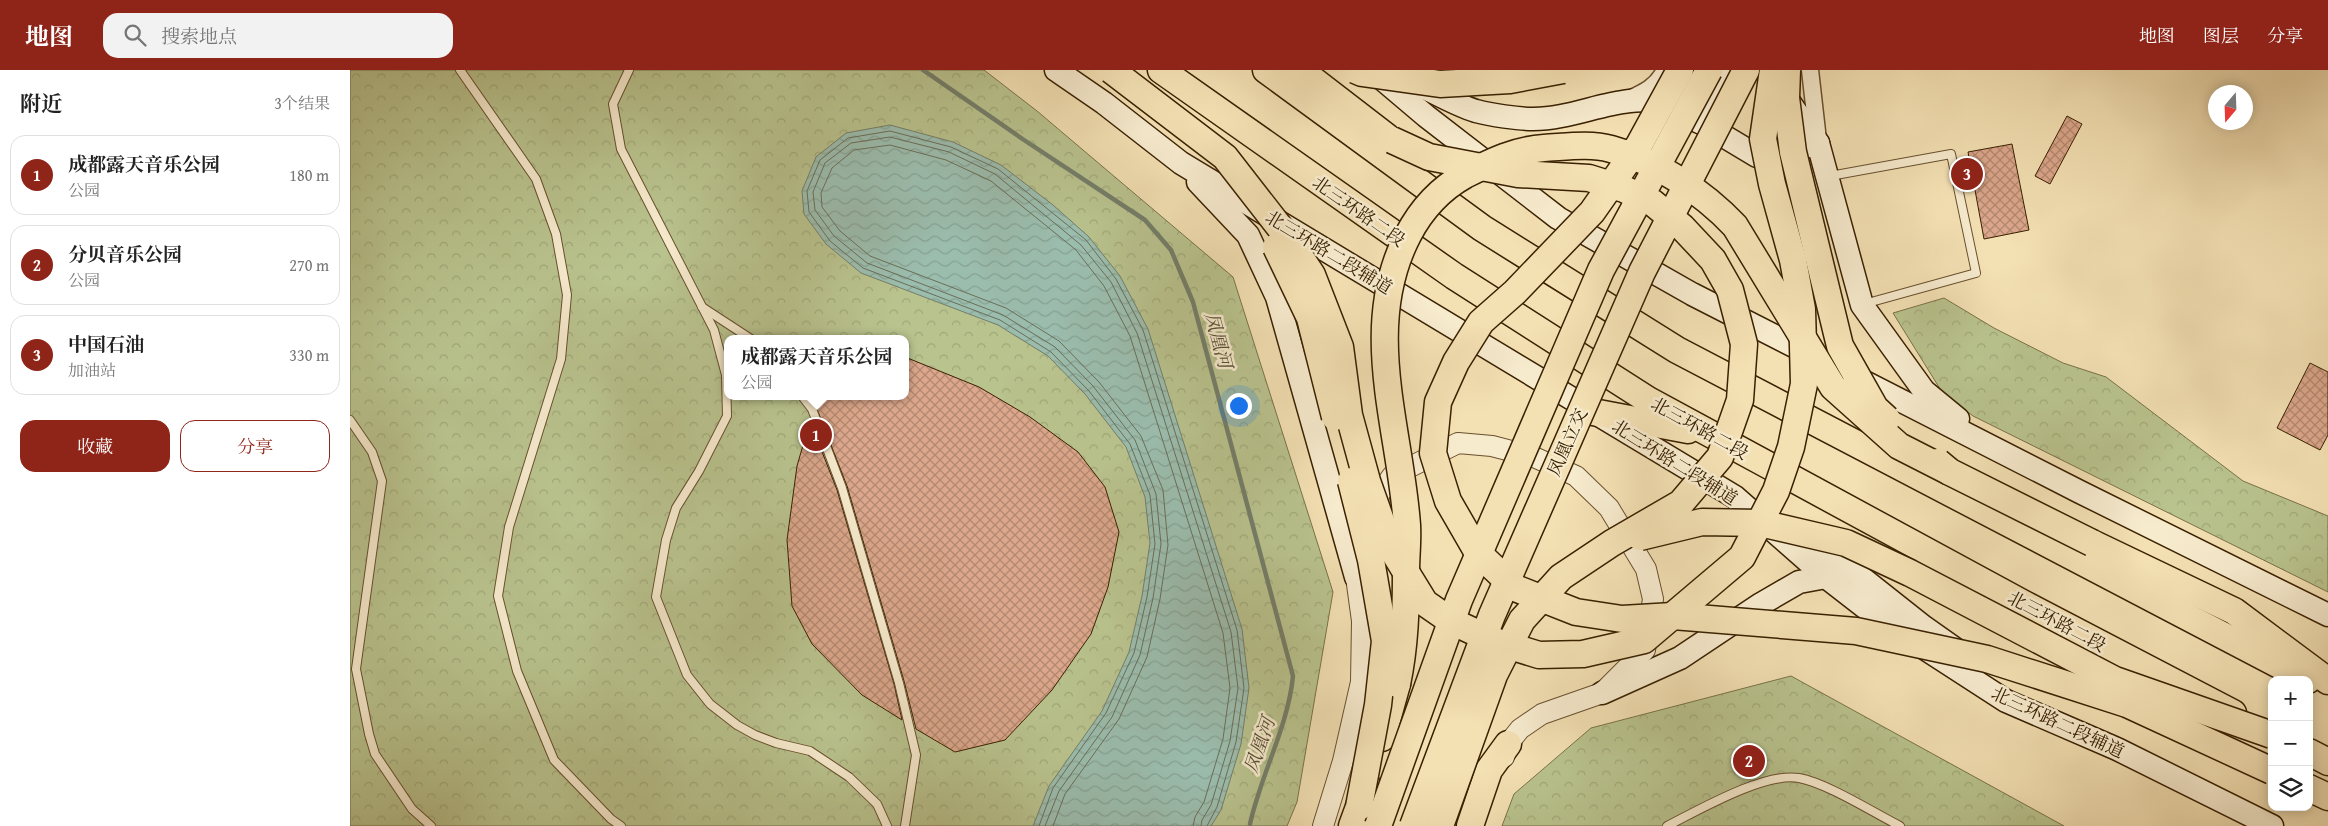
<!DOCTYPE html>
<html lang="zh">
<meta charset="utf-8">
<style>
:root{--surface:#fff;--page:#f2f2f2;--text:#222;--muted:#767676;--line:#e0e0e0;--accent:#8f2418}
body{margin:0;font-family:"Gentium Book Plus","Noto Serif SC",serif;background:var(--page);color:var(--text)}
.controls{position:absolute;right:15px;bottom:15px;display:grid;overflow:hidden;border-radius:10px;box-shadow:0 2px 12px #0003}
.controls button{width:45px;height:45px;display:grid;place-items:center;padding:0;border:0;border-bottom:1px solid var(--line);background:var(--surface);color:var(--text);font:25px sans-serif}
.compass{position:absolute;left:1858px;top:15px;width:45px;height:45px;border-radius:50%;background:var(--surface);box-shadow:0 2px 12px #0003;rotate:199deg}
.you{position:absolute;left:888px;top:335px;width:18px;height:18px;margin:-12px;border:4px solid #fff;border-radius:50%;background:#1a73e8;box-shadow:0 0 0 8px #1a73e833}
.badge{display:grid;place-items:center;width:32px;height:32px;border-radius:50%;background:var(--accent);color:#fff;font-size:16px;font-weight:700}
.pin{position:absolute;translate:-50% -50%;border:2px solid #fff;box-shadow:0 1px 5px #0006}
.popup{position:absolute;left:374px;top:265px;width:185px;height:65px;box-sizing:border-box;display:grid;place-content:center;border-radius:10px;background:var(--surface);filter:drop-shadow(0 1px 4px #0005);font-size:16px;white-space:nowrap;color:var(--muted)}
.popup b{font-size:19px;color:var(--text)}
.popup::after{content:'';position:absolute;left:50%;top:100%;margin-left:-10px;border:10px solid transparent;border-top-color:var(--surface)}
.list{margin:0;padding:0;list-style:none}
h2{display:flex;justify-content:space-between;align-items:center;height:65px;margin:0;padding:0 20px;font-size:21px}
h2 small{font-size:16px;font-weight:400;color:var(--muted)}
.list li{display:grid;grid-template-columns:32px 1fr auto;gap:15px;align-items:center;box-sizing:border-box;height:80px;margin:0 10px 10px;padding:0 10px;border:1px solid var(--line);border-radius:15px}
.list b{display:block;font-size:19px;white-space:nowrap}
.list p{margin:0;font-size:16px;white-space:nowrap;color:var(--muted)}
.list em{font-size:16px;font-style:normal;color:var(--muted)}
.actions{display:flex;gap:10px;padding:15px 20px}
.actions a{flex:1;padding:11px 0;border:1px solid var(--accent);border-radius:15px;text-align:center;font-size:18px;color:var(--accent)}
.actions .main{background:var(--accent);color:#fff}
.icon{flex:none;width:28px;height:28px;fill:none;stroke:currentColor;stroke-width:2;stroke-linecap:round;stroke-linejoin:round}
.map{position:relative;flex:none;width:1978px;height:756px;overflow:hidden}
header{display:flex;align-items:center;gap:30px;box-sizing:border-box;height:70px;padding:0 25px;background:var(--accent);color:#fff}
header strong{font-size:24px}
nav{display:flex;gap:28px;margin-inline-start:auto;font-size:18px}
.search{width:350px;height:45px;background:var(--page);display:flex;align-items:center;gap:12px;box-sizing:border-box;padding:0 18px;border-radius:15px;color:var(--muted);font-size:19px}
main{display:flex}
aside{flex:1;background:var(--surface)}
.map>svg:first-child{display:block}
</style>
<header>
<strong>地图</strong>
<div class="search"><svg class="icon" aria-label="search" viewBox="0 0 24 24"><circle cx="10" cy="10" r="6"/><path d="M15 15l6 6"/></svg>搜索地点</div>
<nav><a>地图</a><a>图层</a><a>分享</a></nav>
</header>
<main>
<aside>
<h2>附近<small>3个结果</small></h2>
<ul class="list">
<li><span class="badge">1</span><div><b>成都露天音乐公园</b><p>公园</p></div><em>180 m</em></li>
<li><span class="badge">2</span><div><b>分贝音乐公园</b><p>公园</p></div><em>270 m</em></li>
<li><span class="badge">3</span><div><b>中国石油</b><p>加油站</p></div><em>330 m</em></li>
</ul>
<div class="actions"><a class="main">收藏</a><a>分享</a></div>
</aside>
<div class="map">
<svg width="1978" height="756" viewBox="0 0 1978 756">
<defs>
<pattern id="park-crowns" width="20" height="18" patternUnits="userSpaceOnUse" patternTransform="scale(1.25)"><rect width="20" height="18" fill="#b9c38e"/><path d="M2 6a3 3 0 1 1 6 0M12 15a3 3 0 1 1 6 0" fill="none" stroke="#a0a779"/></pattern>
<pattern id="water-waves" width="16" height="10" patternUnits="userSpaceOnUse" patternTransform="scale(1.25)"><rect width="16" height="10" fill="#9bbdae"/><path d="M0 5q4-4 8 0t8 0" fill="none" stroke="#86a294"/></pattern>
<pattern id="building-cross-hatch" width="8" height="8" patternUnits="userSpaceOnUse" patternTransform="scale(1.25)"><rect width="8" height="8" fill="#dca78c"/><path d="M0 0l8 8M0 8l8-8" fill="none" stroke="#b38870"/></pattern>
</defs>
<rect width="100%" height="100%" fill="#f3e0b3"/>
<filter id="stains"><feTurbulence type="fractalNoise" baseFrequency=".004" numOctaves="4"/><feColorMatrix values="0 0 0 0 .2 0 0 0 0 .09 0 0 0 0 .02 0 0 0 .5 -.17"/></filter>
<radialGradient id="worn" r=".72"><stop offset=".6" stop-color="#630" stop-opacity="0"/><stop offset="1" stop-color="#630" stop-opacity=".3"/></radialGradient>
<g fill="url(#park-crowns)" stroke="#797248" fill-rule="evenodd">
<path d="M0 0H634L687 41 883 207 983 522 947 732 937 756H0ZM377 269H555V326H377Z"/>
<polygon points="1594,228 1644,258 1713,293 1756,307 1893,411 1978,446 1978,522 1623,346 1592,322 1543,243"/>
<polygon points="1441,606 1714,756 1152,756 1164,724 1241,658"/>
</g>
<polygon fill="url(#water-waves)" stroke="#747e69" points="540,55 603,72 651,95 703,135 739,167 770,206 798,259 892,559 899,618 891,674 871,740 861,756 683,756 699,716 752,641 779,582 792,526 800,473 795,427 776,377 735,324 698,286 648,255 511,203 476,174 454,144 452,121 466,87 496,63"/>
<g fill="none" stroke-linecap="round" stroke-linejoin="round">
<g stroke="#6a6e58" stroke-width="1">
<polyline points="689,756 703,718 756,643 784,583 797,527 805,474 800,425 780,374 739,321 701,282 650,250 513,198 480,171 459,142 457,121 470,90 498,68 540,61 601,77 648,99 736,170 766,209 793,260 887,560 894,618 886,672 867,737 857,756"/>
<polyline points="695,756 709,721 762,647 790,585 803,528 811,474 806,424 785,370 743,316 705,277 653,245 517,193 484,166 465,140 463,122 475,93 501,73 540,67 599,82 645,104 731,175 761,212 787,263 881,562 888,618 880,671 861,735 852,750 851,756"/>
<polyline points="703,756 715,724 769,649 797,587 810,529 818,475 813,420 791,366 749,312 709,271 656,238 520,186 490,161 472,137 471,123 482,98 504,80 540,75 596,90 641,111 726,180 754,216 780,266 873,563 880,618 873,669 854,732 845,747 843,756"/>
</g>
<path stroke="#747e69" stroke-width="4.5" d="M573 0 674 70 795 150 821 180 843 232 943 606C938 657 911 704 900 754"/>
</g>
<g fill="url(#building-cross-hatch)" stroke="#392001">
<polygon points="1717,46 1732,54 1700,114 1685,106"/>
<polygon points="1662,74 1679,160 1634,169 1618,82"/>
<polygon points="555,287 629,317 680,347 728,382 755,417 769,462 758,517 741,564 702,620 655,670 605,682 566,659 554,611 497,416 465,334 467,326 555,326"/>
<polygon points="1960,293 1978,302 1978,365 1970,380 1927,358"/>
<polygon points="460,351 487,420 544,614 552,650 512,625 462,574 442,536 437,470 447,396"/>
</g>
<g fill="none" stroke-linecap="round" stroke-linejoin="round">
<defs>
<g id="service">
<polyline points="110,0 186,109 206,164 217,225 211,289 159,457 148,526 167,601 204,690 261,749 271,756"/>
<polyline points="279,0 263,34 271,79 364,260 376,305 377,346 349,401 326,438 316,470 306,527 337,605 360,634 387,655 405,665 426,673 460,681 499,707 527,734 537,756"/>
<polyline points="1480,106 1601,84 1626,203 1514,234"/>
<polyline points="352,237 401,269"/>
<polyline points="452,326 462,339 492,418 549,613 566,685 555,756"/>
<polyline points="0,350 22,382 32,411 6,599 19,664 25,684 62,739 81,756"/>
<path d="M1317 756C1349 740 1414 702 1449 708 1477 713 1524 743 1550 756"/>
</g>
<g id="minor">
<polyline points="1460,0 1468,70"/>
<path d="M1279 29C1295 22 1307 16 1315 0"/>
</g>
<g id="tertiary">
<polyline points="1025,442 1030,423 1042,406 1108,373 1142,376 1184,387 1226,406 1259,438 1296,499 1303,529 1295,580 1252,623 1192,644 1170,659 1158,674 1154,687"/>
<polyline points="973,756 993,691 1011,612 1012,551 1006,507 1010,492"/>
</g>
<g id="secondary">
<polyline points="706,0 754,33 831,93 1385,427 1476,507 1534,552 1656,631 1767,679 1922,756"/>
<polyline points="1024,2 1076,46 1208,148 1342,224 1730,422 1978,545"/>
<path d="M1067 14C1086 23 1106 35 1126 41 1141 45 1168 49 1183 49 1231 49 1274 19 1322 35L1407 86 1429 85 1468 73"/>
<polyline points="1435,26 1468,73 1512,235 1574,321 1608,349"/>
<polyline points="1349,52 1376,0"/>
<polyline points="848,112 898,165 927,227 1006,507"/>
<polyline points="1446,465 1502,500 1574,557 1608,581"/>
<polyline points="1252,623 1330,588 1411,534 1449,512 1476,507"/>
</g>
<g id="trunk">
<polyline points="811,0 1104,206 1298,330 1674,534 1883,643"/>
<polyline points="916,0 1132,158 1327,280 1958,610"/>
<polyline points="950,0 1037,67"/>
<polyline points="1243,342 1338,360"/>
<polyline points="1742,473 1884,541 1978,611"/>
<polyline points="1032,668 1047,614"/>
<polyline points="1959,682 1978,692"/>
<polyline points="1959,718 1978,727"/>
<polyline points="1002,756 1017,715"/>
<polyline points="1120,756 1139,700 1158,674"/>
</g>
</defs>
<use href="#service" stroke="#68502e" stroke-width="10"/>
<use href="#minor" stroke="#68502e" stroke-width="19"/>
<use href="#tertiary" stroke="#68502e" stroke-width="22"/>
<use href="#secondary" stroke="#392001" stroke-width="25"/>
<use href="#trunk" stroke="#392001" stroke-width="29"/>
<use href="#service" stroke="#f7ebce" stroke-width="8"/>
<use href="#minor" stroke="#f7ebce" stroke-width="16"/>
<use href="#tertiary" stroke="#f7ebce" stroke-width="20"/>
<use href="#secondary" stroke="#f7ebce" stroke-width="22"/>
<use href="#trunk" stroke="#f3e0b3" stroke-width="26"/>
<defs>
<g id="trunk-bridge">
<polyline points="761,0 875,87 935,164 962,205 990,277 999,345 1017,411 1040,476 1075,533 1101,551 1144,571 1189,585 1233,584 1294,570 1392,487 1426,421 1441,377 1454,314 1452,239 1443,190 1422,114 1413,69 1423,0"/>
<polyline points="1005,0 1012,3 1090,14 1160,10 1213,0"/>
<polyline points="1330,0 1289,75 1242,142 1165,222 1131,252 1106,292 1088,332 1083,383 1098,431 1128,483 1165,518 1226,542 1272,549 1323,546 1506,561 1637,589 1777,634 1922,701"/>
<polyline points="1437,0 1436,28 1443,82 1490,276 1525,338 1537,349"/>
<polyline points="1042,70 1079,87 1168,104 1239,108 1274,119 1303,133 1332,157 1363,190 1380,220 1394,274 1390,330 1370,387 1331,433 1262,473 1211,507 1172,550 1144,605 1090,756"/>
<polyline points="926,177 960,248 985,347"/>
<polyline points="1588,392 1600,402 1742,473"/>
<polyline points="1001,411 1021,490 1035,571 1028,635 1009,737"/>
<polyline points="1290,467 1352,452 1410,453 1496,473 1560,503 1765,610 1922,665"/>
<path d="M1047 614C1055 576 1056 539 1056 501 1056 486 1058 470 1057 455 1050 357 1010 258 1058 165 1071 140 1090 119 1115 105 1141 92 1164 80 1194 78 1215 77 1240 73 1261 79 1306 91 1353 122 1385 156L1483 317 1549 376 1600 402"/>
<polyline points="1028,756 1109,530 1251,200 1359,0"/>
<polyline points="1063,756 1142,545 1292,202 1396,0"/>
</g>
</defs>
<use href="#trunk-bridge" stroke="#392001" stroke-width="29" stroke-linecap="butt"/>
<use href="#trunk-bridge" stroke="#f3e0b3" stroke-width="26"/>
</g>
<g text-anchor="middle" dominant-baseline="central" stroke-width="5" stroke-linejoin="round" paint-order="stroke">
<g font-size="18" fill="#392001" stroke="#f7ebce">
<text transform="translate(1009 141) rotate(35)">北三环路二段</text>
<text transform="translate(979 182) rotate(31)">北三环路二段辅道</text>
<text transform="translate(1350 358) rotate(29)">北三环路二段</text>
<text transform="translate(1217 372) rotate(-66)">凤凰立交</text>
<text transform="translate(1325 392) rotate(32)">北三环路二段辅道</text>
<text transform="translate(1707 551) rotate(28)">北三环路二段</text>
<text transform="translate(1708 652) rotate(25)">北三环路二段辅道</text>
</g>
<g font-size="19" font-style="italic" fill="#564f35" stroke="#f7ebce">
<text transform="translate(869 270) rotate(75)">凤凰河</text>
<text transform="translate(909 675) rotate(-71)">凤凰河</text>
</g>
</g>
<rect width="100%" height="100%" filter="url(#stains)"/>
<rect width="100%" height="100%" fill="url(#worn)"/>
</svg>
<div class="controls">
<button>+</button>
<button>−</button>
<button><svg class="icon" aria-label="layers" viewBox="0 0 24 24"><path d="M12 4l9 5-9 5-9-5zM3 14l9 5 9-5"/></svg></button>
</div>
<svg class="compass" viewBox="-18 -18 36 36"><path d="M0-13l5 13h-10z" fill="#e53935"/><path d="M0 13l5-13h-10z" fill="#767676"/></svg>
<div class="you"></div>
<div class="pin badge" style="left:466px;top:365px">1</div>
<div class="popup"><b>成都露天音乐公园</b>公园</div>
<div class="pin badge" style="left:1399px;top:691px">2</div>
<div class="pin badge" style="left:1617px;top:104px">3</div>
</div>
</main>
